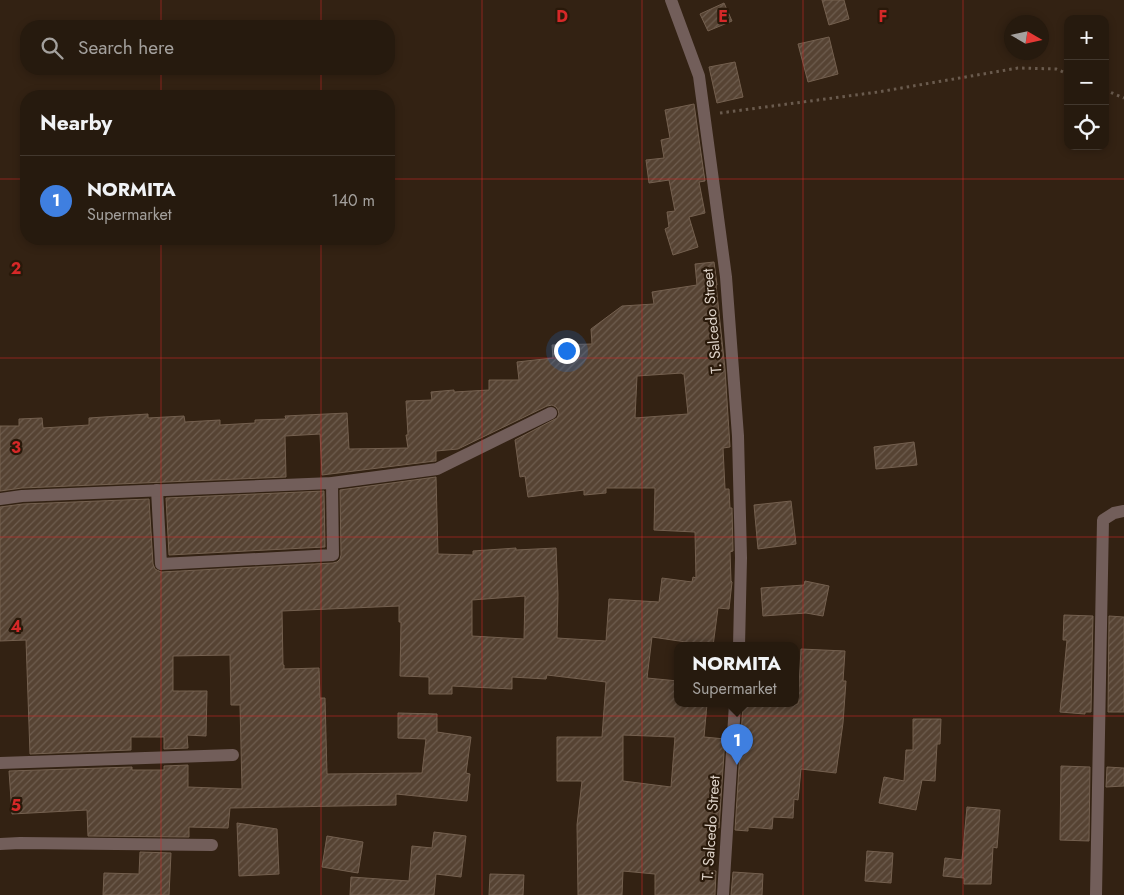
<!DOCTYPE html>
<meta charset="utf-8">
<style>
:root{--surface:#261a0e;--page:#2e2317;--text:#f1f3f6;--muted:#a4a19e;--line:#42382e;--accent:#8c9099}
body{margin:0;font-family:Jost,sans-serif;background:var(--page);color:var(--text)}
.controls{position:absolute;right:15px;top:15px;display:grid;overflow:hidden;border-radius:10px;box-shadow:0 2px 8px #0003}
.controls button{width:45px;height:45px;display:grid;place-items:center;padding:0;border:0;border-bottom:1px solid var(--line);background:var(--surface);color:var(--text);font:25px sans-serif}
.compass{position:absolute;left:1004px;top:15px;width:45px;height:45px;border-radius:50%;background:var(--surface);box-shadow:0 2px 8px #0003;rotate:99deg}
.you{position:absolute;left:566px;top:350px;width:18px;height:18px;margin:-12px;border:4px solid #fff;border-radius:50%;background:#1a73e8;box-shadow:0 0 0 8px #1a73e833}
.badge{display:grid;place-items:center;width:32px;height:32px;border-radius:50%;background:var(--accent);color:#fff;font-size:16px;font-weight:700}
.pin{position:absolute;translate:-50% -41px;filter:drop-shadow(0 1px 2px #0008)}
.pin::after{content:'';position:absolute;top:26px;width:18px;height:15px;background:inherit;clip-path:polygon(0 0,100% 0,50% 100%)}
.popup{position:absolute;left:674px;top:642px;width:125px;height:65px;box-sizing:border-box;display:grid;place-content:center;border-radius:10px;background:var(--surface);filter:drop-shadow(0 1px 4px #0005);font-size:16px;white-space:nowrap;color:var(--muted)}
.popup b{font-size:19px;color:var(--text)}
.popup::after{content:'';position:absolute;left:50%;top:100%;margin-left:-10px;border:10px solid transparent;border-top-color:var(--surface)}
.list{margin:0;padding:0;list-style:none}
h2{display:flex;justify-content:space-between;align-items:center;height:65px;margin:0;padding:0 20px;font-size:21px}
h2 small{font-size:16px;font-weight:400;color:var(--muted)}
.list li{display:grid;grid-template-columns:32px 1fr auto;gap:15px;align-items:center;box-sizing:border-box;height:90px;padding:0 20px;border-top:1px solid var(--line)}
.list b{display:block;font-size:19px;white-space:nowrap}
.list p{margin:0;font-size:16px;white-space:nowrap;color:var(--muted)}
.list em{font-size:16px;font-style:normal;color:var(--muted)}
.icon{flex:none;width:28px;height:28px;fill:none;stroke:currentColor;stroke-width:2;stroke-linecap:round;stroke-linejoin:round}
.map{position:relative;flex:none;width:1124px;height:895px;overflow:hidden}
.search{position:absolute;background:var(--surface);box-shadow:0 2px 8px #0003;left:20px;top:20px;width:375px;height:55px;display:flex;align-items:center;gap:12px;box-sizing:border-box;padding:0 18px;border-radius:20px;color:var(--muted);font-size:19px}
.panel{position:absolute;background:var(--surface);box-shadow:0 2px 8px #0003;left:20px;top:90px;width:375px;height:155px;border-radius:20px}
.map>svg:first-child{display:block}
</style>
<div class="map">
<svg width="1124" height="895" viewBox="0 0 1124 895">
<defs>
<pattern id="building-hatch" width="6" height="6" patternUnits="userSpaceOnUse" patternTransform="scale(1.25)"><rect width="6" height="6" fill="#564333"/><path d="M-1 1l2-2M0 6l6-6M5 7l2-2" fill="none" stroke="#6e5d4f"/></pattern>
</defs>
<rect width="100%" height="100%" fill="#332213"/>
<g fill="url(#building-hatch)" stroke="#74604f" fill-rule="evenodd">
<polygon points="822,0 844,0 849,19 829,25"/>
<polygon points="724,3 732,21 708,31 700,14"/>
<polygon points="829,37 838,74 808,82 798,44"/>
<polygon points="735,62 743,97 717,103 709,67"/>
<polygon points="694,104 705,181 699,182 705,213 689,217 698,247 673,255 665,229 669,227 667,212 675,211 669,180 649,183 646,160 664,158 661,140 670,138 665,110"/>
<path d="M714 262 717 285H716L725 369 730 447 723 448 725 489H729L730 508H732L733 551 730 552 731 581 732 582 729 609 718 608 713 646 652 637 647 678 678 681V704H707L704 737 725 739 719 828 709 827 708 871H716L715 895H655V874L623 871 622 895H578L577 825 582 781H557V737H602L606 682 547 675 546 679 512 677V689L452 686V694H429V677L400 676 401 622H399V606L282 611 283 665H284V669L319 668 320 698H325L327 774 422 773 426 739 398 738V713L437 714V732L471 737 466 773 470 774 467 801 396 794V805L230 808 228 828 189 827V837L88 836 87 810 12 814 9 771 132 767V770H164V766L188 765V787L242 789 240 705H231L230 655 173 656V691H207L206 736 187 735 188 748 164 749V737H131V750L30 754 26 640 0 641V507L23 504 149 499 153 564 155 569 161 572 333 563 337 562 340 559 341 555 340 490 436 477 438 554 473 555V551L516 548V550L556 548 558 595 557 638 606 641 609 599 659 602 662 578 692 582 693 577 696 578 695 532 654 530 655 488H606V493L584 495V490L528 497 525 476 520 477 515 440 557 418 559 414 558 410 556 407 552 405 547 406 458 449 436 451V461H435L322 475 320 434 285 436 286 477 22 488 0 491V426H19V419L42 418 43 428 89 425V418L148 414V418L184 416 185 422 220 420V425L255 423V420L286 419 285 416 347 413 349 449 408 448 406 435H408L406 401 432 400 431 392 454 390V392L489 390V380H519L517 362 553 358 552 345 592 344 591 329 622 306 654 304 652 292 697 285 695 264ZM682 373V374H684L688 414 635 418 637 376ZM525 596 524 639 472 636V600ZM623 735 675 737 671 787 623 781Z"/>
<polygon points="914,442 917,465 876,469 874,447"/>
<polygon points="324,491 325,547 169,555 166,498"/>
<polygon points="791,501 796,544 758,549 754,505"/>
<polygon points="805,581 829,586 823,616 806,613 763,616 761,588 804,585"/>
<polygon points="1064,615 1093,616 1091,712 1085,712 1085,714 1060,712 1067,640 1063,640"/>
<polygon points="1109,616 1124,617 1124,712 1108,712"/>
<polygon points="801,649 845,651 843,681 846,681 843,723 836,773 801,769 798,800 794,799 793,818 773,817 772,829 748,827 748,831 735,830 743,704 798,704"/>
<polygon points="913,719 941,719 940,744 937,744 935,781 922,780 916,810 879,803 884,777 904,781 906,750 913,750"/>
<polygon points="1061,766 1090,767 1089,841 1060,840"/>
<polygon points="1107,767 1124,768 1124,786 1106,787"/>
<polygon points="967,807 1000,810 997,848 993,847 991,884 964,884 964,878 943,876 945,858 962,860"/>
<polygon points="237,823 277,829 279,874 239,876"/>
<polygon points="434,832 466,836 461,877 436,874 434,895 350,895 351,877 409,881 412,846 432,848"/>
<polygon points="327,836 363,842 358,873 322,867"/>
<polygon points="867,851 893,853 891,883 865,881"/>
<polygon points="140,852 171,853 169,895 103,895 104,873 139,874"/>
<polygon points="733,872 763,874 762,895 731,895"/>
<polygon points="490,874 524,875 523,895 489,895"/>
</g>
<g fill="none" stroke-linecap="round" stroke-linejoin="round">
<g stroke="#6a5b4e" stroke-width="3" stroke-dasharray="2.5 4" stroke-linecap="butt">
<polyline points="1105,90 1124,98"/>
<polyline points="720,113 878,92 1018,68 1056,69 1068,74"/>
</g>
<g stroke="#725e5a" stroke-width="12">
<polyline points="671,0 699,76 726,277 738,436 741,558 739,646"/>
<polyline points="157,490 161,564 333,555 332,483"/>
<polyline points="0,499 22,496 332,483 437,469 551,413"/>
<polyline points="0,763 233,755"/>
<polyline points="0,844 20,843 212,845"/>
<polyline points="723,895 735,704"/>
<polyline points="1096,895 1103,520 1114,513 1124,511"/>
</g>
</g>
<path fill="none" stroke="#d62828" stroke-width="1" stroke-opacity="0.55" d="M161 0V26M321 0V26M482 0V895M642 0V895M803 0V895M963 0V895M161 69V96M321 69V96M0 179H26M389 179H1124M161 239V895M321 239V895M0 358H1124M0 537H1124M0 716H1124"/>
<g text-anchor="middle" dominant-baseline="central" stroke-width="4.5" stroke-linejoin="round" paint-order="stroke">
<g font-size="15" fill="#ded3c9" stroke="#29190a">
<text transform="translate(712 321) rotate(-95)">T. Salcedo Street</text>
<text transform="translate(711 828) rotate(-86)">T. Salcedo Street</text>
</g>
</g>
<g font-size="16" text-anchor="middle" font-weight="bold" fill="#d62828" stroke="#29190a" stroke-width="4.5" stroke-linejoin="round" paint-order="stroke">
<text x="562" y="22">D</text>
<text x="723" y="22">E</text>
<text x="883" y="22">F</text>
<text x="16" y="274">2</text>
<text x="16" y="453">3</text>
<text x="16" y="632">4</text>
<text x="16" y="811">5</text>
</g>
</svg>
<div class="controls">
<button>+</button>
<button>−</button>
<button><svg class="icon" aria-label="locate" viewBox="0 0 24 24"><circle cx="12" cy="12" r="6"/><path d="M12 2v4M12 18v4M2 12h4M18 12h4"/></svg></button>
</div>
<svg class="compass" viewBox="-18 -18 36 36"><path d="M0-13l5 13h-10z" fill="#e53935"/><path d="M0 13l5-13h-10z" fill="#a4a19e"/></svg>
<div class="you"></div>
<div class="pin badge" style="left:737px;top:765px;background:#3f7fe0">1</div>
<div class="popup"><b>NORMITA</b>Supermarket</div>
<div class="search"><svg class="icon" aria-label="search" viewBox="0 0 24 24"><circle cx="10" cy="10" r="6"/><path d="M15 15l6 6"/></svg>Search here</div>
<section class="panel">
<h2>Nearby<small></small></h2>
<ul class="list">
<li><span class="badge" style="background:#3f7fe0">1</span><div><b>NORMITA</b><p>Supermarket</p></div><em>140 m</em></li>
</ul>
</section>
</div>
